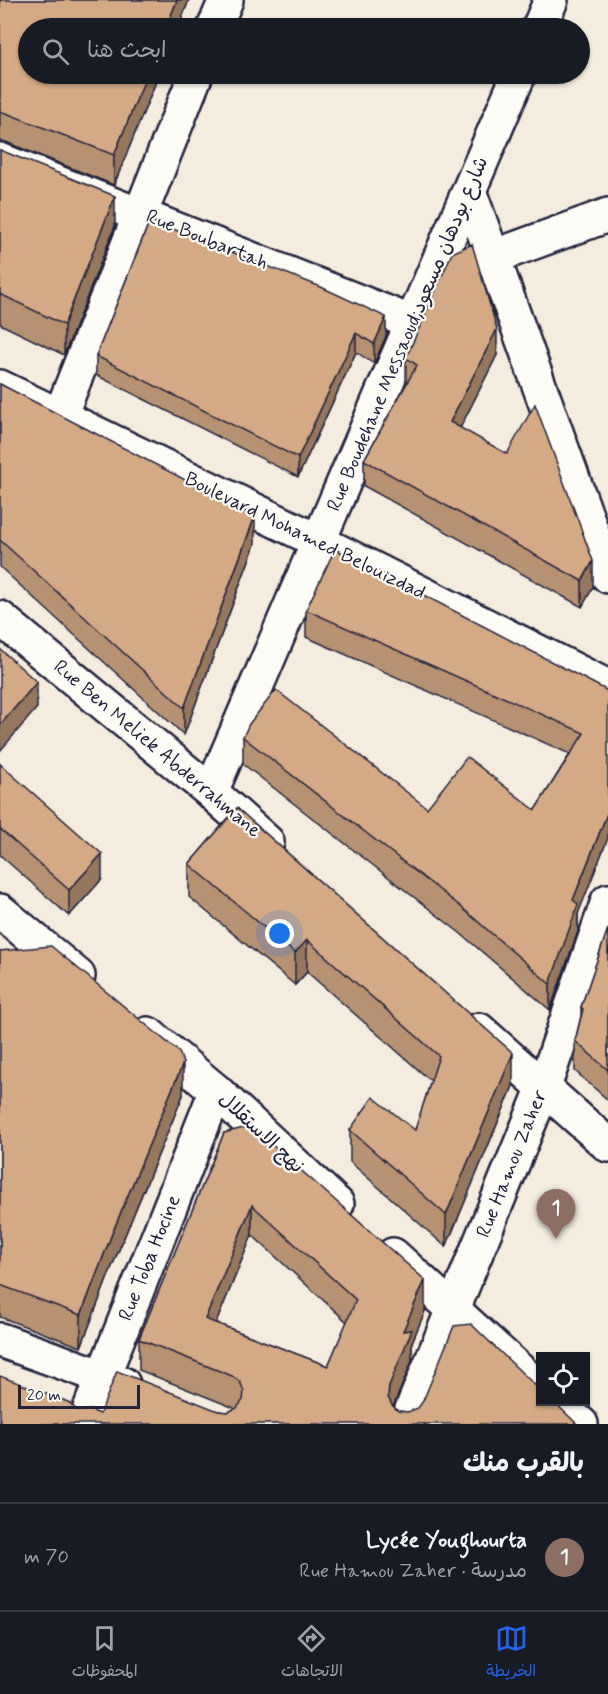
<!DOCTYPE html>
<html lang="ar">
<meta charset="utf-8">
<style>
:root{--surface:#171b24;--page:#242831;--text:#f1f3f6;--muted:#9ea1a6;--line:#363941;--accent:#2563eb}
body{margin:0;font-family:Mynerve,"Playpen Sans Arabic",sans-serif;background:var(--page);color:var(--text);direction:rtl}
.controls{position:absolute;right:18px;bottom:18px;display:grid;overflow:hidden;border-radius:0px;box-shadow:0 2px 4px #0004}
.controls button{width:54px;height:54px;display:grid;place-items:center;padding:0;border:0;border-bottom:2px solid var(--line);background:var(--surface);color:var(--text);font:30px sans-serif}
.scale{position:absolute;left:18px;bottom:15px;width:122px;box-sizing:border-box;padding-left:6px;border:3px solid #22223b;border-top:0;font-size:16px;line-height:21px;white-space:nowrap;color:#22223b;-webkit-text-stroke:4px #fdfcf7;paint-order:stroke}
.you{position:absolute;left:280px;top:934px;width:21px;height:21px;margin:-15px;border:4px solid #fff;border-radius:50%;background:#1a73e8;box-shadow:0 0 0 9px #1a73e833}
.badge{display:grid;place-items:center;width:39px;height:39px;border-radius:50%;background:var(--accent);color:#fff;font-size:20px;font-weight:700}
.pin{position:absolute;translate:-50% -50px;filter:drop-shadow(0 2px 3px #0008)}
.pin::after{content:'';position:absolute;top:32px;width:21px;height:18px;background:inherit;clip-path:polygon(0 0,100% 0,50% 100%)}
.list{margin:0;padding:0;list-style:none}
h2{display:flex;justify-content:space-between;align-items:center;height:78px;margin:0;padding:0 24px;font-size:26px}
h2 small{font-size:20px;font-weight:400;color:var(--muted)}
.list li{display:grid;grid-template-columns:39px 1fr auto;gap:18px;align-items:center;box-sizing:border-box;height:108px;padding:0 24px;border-top:2px solid var(--line)}
.list b{display:block;font-size:22px;white-space:nowrap}
.list p{margin:0;font-size:20px;white-space:nowrap;color:var(--muted)}
.list em{font-size:20px;font-style:normal;color:var(--muted)}
.icon{flex:none;width:33px;height:33px;fill:none;stroke:currentColor;stroke-width:2;stroke-linecap:round;stroke-linejoin:round}
.map{position:relative;flex:none;width:608px;height:1424px;overflow:hidden;direction:ltr}
.search{position:absolute;background:var(--surface);box-shadow:0 2px 4px #0004;left:18px;right:18px;top:18px;height:66px;display:flex;align-items:center;gap:15px;box-sizing:border-box;padding:0 21px;border-radius:33px;color:var(--muted);font-size:22px}
.sheet{height:186px;background:var(--surface)}
nav{display:flex;justify-content:space-around;align-items:center;box-sizing:border-box;height:84px;border-top:2px solid var(--line);background:var(--surface);font-size:16px;color:var(--muted)}
nav a{display:grid;justify-items:center;gap:3px}
nav .on{color:var(--accent)}
.map>svg:first-child{display:block}
</style>
<div class="map">
<svg width="608" height="1424" viewBox="0 0 608 1424">
<rect width="100%" height="100%" fill="#f5ece0"/>
<filter id="ink" filterUnits="userSpaceOnUse"><feTurbulence type="fractalNoise" baseFrequency=".0167" numOctaves="2"/><feDisplacementMap in="SourceGraphic" scale="12" xChannelSelector="R" yChannelSelector="G"/><feConvolveMatrix kernelMatrix="1 2 1 2 8 2 1 2 1" color-interpolation-filters="sRGB"/></filter>
<g filter="url(#ink)">
<g fill="none" stroke-linecap="round" stroke-linejoin="round">
<defs>
<g id="minor">
<polyline points="214,28 226,0"/>
<polyline points="539,28 551,0"/>
<polyline points="0,160 413,323"/>
<polyline points="469,191 608,576"/>
<polyline points="493,257 608,215"/>
<polyline points="0,387 320,542 608,687"/>
<polyline points="60,416 196,74"/>
<polyline points="0,618 211,792 267,842"/>
<polyline points="211,792 519,74"/>
<polyline points="0,911 78,976"/>
<polyline points="479,1030 608,1145"/>
<polyline points="148,1034 216,1091 337,1204"/>
<polyline points="393,1255 540,1389"/>
<polyline points="0,1340 123,1384"/>
<polyline points="555,1402 581,1424"/>
<polyline points="84,1424 216,1091"/>
<polyline points="406,1424 544,1087 608,901"/>
</g>
</defs>
<use href="#minor" stroke="#22223b" stroke-width="38"/>
<use href="#minor" stroke="#fdfcf7" stroke-width="33"/>
</g>
<g fill="#b69273" stroke="#22223b" stroke-width="1.5" fill-rule="evenodd">
<polygon points="0,0 189,0 178,28 28,28 28,74 159,74 114,185 6,142 0,142"/>
<polygon points="0,150 115,226 64,355 0,324"/>
<polygon points="150,220 386,336 374,364 356,352 298,477 96,375 96,356"/>
<polygon points="497,355 460,428 593,587 582,607 364,486 364,460 406,384 406,358"/>
<polygon points="0,384 255,544 184,735 0,567"/>
<polygon points="306,610 608,691 578,914 578,931 550,1010 460,933 243,764 243,737 427,808 535,810 570,754 306,637"/>
<polygon points="0,764 102,879 69,916 0,855"/>
<polygon points="237,808 513,1086 446,1247 350,1162 350,1130 415,1130 431,1081 307,972 295,985 189,897 189,864"/>
<polygon points="608,929 608,1100 575,1071 575,1041 581,1016 581,1007"/>
<polygon points="0,951 183,1095 111,1269 81,1347 0,1317"/>
<path d="M224 1133 425 1311 412 1342V1361L393 1406 398 1411 408 1412 0 1424 78 1411 100 1414 218 1411 228 1412 235 1409 232 1407 139 1370V1339ZM252 1235 347 1322 328 1366 216 1323Z"/>
</g>
<g fill="#94775e" stroke="#22223b" stroke-width="1.5">
<polygon points="177,0 189,0 178,28 166,28"/>
<polygon points="147,74 159,74 114,185 114,155"/>
<polygon points="115,196 115,226 64,355 64,325"/>
<polygon points="386,317 386,336 374,364 374,344"/>
<polygon points="497,329 497,355 450,448 450,422"/>
<polygon points="356,333 356,352 298,477 298,458"/>
<polygon points="255,516 255,544 184,735 184,708"/>
<polygon points="593,561 593,587 582,607 582,581"/>
<polygon points="37,682 37,708 0,751 0,725"/>
<polygon points="608,811 608,838 578,914 578,931 550,1010 550,984 573,900"/>
<polygon points="102,854 102,879 69,916 69,890"/>
<polygon points="307,940 307,972 295,985 295,953"/>
<polygon points="513,1053 513,1086 446,1247 446,1215"/>
<polygon points="183,1063 183,1095 111,1269 81,1347 81,1315 111,1236"/>
<polygon points="252,1205 252,1235 205,1350 205,1319"/>
<polygon points="425,1280 425,1311 412,1342 412,1361 389,1417 388,1397 389,1386 403,1331"/>
</g>
<g fill="#d4aa86" stroke="#22223b" stroke-width="1.5" fill-rule="evenodd">
<polygon points="0,0 177,0 166,28 28,28 28,74 147,74 114,155 6,113 0,112"/>
<polygon points="0,150 115,196 64,325 0,294"/>
<polygon points="150,220 321,287 386,317 374,344 356,333 298,458 96,356"/>
<polygon points="472,244 497,329 450,422 507,454 535,404 593,561 582,581 364,460 417,365 406,358 452,253"/>
<polygon points="0,384 255,516 184,708 0,540"/>
<polygon points="335,549 608,691 608,811 573,900 578,904 550,984 460,906 243,737 249,724 276,690 427,808 467,757 535,810 584,733 306,610"/>
<polygon points="0,649 37,682 0,725"/>
<polygon points="0,764 102,854 69,890 0,829"/>
<polygon points="237,808 513,1053 446,1215 350,1130 373,1097 415,1130 439,1056 307,940 295,953 189,864"/>
<polygon points="608,929 608,1070 575,1041 583,1009 581,1007"/>
<polygon points="51,946 179,1052 183,1063 111,1236 81,1315 0,1285 0,951"/>
<path d="M251 1126 425 1280 403 1331 412 1330 389 1386 388 1397 392 1405 398 1411 408 1412 418 1408 423 1401 454 1326 471 1324 540 1390V1401H553L577 1424H0V1376L68 1402 78 1411 91 1410 100 1414 117 1371 218 1411 228 1412 237 1408 243 1400 244 1391 240 1382 232 1376 139 1339 224 1133ZM252 1205 356 1300 328 1366 205 1319Z"/>
</g>
</g>
<g text-anchor="middle" dominant-baseline="central" stroke-width="4.5" stroke-linejoin="round" paint-order="stroke">
<g font-size="20" fill="#22223b" stroke="#fdfcf7">
<text transform="translate(207 240) rotate(22)">Rue Boubartah</text>
<text transform="translate(408 334) rotate(-67)">Rue Boudehane Messaoud;شارع بودهان مسعود</text>
<text transform="translate(305 536) rotate(26)">Boulevard Mohamed Belouizdad</text>
<text transform="translate(157 749) rotate(40)">Rue Ben Meliek Abderrahmane</text>
<text transform="translate(261 1133) rotate(43)">نهج الاستقلال</text>
<text transform="translate(512 1164) rotate(-68)">Rue Hamou Zaher</text>
<text transform="translate(150 1258) rotate(-68)">Rue Toba Hocine</text>
</g>
</g>
</svg>
<div class="controls">
<button><svg class="icon" aria-label="locate" viewBox="0 0 24 24"><circle cx="12" cy="12" r="6"/><path d="M12 2v4M12 18v4M2 12h4M18 12h4"/></svg></button>
</div>
<div class="scale">20 m</div>
<div class="you"></div>
<div class="pin badge" style="left:556px;top:1239px;background:#8d6e63">1</div>
<div class="search"><svg class="icon" aria-label="search" viewBox="0 0 24 24"><circle cx="10" cy="10" r="6"/><path d="M15 15l6 6"/></svg>ابحث هنا</div>
</div>
<section class="sheet">
<h2>بالقرب منك<small></small></h2>
<ul class="list">
<li><span class="badge" style="background:#8d6e63">1</span><div><b>Lycée Youghourta</b><p>مدرسة · Rue Hamou Zaher</p></div><em>70 m</em></li>
</ul>
</section>
<nav>
<a class="on"><svg class="icon" aria-label="map" viewBox="0 0 24 24"><path d="M3 6l6-2 6 2 6-2v14l-6 2-6-2-6 2zM9 4v14M15 6v14"/></svg>الخريطة</a>
<a><svg class="icon" aria-label="directions" viewBox="0 0 24 24"><path d="M12 3l9 9-9 9-9-9zM9 14v-3h6M13 9l2 2-2 2"/></svg>الاتجاهات</a>
<a><svg class="icon" aria-label="saved" viewBox="0 0 24 24"><path d="M7 4h10v16l-5-4-5 4z"/></svg>المحفوظات</a>
</nav>
